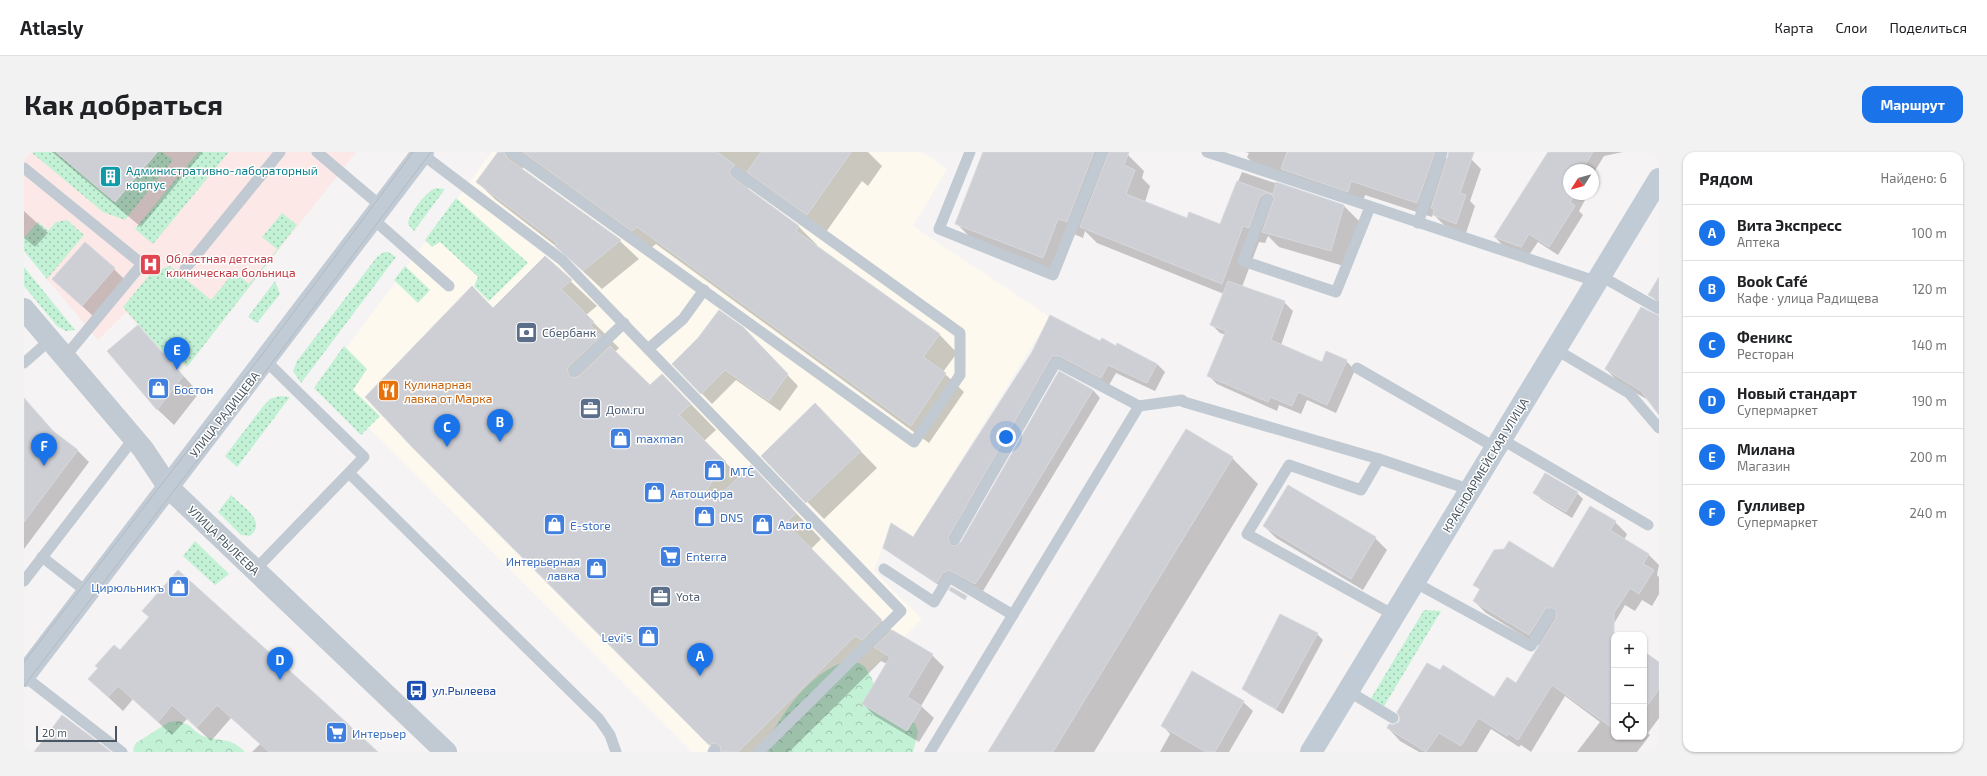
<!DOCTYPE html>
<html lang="ru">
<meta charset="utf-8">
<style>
:root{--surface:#fff;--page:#f2f2f2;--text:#202124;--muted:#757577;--line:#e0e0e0;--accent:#1a73e8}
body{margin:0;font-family:"Exo 2",sans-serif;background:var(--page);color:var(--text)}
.controls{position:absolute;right:12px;bottom:12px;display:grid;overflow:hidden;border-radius:8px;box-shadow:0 1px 3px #0004}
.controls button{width:36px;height:36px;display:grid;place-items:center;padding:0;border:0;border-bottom:1px solid var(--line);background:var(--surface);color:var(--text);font:20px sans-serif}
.compass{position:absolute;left:1539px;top:12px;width:36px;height:36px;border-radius:50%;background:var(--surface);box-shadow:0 1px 3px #0004;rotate:233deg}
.scale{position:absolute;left:12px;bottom:10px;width:81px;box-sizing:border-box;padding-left:4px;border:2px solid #4a5661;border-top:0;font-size:11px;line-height:14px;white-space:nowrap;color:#4a5661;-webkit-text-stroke:3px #fff;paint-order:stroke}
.you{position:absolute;left:982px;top:285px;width:14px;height:14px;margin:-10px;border:3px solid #fff;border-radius:50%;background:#1a73e8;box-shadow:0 0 0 6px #1a73e833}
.badge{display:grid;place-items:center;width:26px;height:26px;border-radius:50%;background:var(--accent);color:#fff;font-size:13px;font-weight:700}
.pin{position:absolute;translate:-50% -33px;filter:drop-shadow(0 1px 2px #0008)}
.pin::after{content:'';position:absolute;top:21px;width:14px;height:12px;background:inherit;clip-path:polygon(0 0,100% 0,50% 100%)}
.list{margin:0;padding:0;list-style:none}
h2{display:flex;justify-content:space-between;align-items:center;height:52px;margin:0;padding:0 16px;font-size:17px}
h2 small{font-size:13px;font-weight:400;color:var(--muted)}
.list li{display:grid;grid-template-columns:26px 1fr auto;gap:12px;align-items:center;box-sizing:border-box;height:56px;padding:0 16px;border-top:1px solid var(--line)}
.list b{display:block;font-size:15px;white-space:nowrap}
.list p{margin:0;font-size:13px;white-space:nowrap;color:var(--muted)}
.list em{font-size:13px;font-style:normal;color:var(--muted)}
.icon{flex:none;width:22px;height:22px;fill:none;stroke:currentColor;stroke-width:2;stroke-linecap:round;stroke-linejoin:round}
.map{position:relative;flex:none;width:1635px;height:600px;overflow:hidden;border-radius:12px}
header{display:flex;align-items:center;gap:24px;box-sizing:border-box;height:56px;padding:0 20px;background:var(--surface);border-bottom:1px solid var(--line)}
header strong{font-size:19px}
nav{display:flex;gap:22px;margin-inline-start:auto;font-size:14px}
.intro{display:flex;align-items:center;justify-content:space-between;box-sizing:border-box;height:96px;padding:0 24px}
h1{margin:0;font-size:28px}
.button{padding:10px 18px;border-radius:12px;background:var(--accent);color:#fff;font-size:14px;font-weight:700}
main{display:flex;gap:24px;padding:0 24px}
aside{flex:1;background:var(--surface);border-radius:12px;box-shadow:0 1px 3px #0004}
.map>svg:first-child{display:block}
</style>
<header>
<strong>Atlasly</strong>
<nav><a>Карта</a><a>Слои</a><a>Поделиться</a></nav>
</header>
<div class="intro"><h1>Как добраться</h1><a class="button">Маршрут</a></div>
<main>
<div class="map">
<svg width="1635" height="600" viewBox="0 0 1635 600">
<defs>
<pattern id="grass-dots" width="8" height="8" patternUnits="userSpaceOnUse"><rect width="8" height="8" fill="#c3f1d5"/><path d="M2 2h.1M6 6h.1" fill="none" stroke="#a0c6b0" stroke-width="1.8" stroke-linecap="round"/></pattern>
<pattern id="forest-crowns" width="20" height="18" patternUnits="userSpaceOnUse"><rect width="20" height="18" fill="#c3f1d5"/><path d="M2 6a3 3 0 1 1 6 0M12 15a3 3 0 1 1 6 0" fill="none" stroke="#a0c6b0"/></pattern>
</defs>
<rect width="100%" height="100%" fill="#f5f3f3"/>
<polygon fill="#fdf9ef" points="468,0 898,0 923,17 889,74 1026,165 889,385 867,370 850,419 898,467 764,600 668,600 298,229"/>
<polygon fill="#fce8e6" points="0,0 332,0 162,216 153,205 147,211 102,160 74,188 0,99"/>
<g fill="url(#grass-dots)">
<polygon points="7,0 31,0 92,50 134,0 138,0 149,8 101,68 79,60"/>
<polygon points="174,0 205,0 129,92 111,77"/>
<path d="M412 36 421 37 390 79 384 72C384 63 403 38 412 36Z"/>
<polygon points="432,46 504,111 465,149 450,134 454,125 416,90 408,95 401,88"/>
<polygon points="258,61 273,73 163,215 153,205 147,209 99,155 127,121 146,114 187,148 210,120 225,132 253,97 238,85"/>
<polygon points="43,68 60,83 23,127 0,99 0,86 14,70 24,79 32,70"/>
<polygon points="360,100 364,100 372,105 277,231 269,219 273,209 353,105"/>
<polygon points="381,114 406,138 394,151 370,128"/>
<polygon points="0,115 51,178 42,179 33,174 0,134"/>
<polygon points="251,129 256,142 233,171 224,165"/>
<polygon points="320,194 343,217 329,238 356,264 337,283 290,236"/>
<polygon points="255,244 266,245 213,315 201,304 241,252 246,247"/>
<path d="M207 343C218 354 244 370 226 384L217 383 194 360Z"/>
<polygon points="171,389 205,422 191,433 159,404"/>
<polygon points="1400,458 1417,459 1359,556 1346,548"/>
</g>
<g fill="url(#forest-crowns)">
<path d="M823 509 835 511 841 515 847 525 855 545 891 572 894 580 889 600H737C756 565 783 521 823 509Z"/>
<path d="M154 569C158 570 162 572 166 574 169 577 172 580 175 582 193 592 204 582 221 600H110L109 597 112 591 145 570Z"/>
</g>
<g fill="#0003">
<polygon points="28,0 179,0 117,75"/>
<polygon points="475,0 844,0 858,14 844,34 838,29 802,80 725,34 724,38 775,75 793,93 792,95 915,182 933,201 919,220 940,240 905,291 632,92 627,96 500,14 498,18 596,89 615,107 578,137 533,95 472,48 453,30"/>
<polygon points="960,0 1098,0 1104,3 1120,19 1118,26 1126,34 1121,50 1164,67 1196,73 1218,20 1320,54 1336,70 1323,115 1255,95 1244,84 1241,91 1235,90 1218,135 1260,150 1269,159 1257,193 1298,211 1322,209 1331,218 1312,261 1283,248 1277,262 1255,253 1253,259 1193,232 1184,223 1202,183 1196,181 1187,172 1200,142 1073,91 1061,79 1059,86 1050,82 1035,121 948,87 932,71"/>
<polygon points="1221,0 1416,0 1423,7 1447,7 1457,17 1446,49 1451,54 1442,81 1420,73 1409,62 1408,65 1341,43 1338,53 1238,20 1223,5 1225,1"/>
<polygon points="1531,0 1599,0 1580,4 1569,22 1569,18 1545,18 1545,42 1556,42 1561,48 1555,59 1559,63 1534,103 1514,90 1505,103 1479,94 1471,85"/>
<polygon points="0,59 24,81 11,95 0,86"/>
<polygon points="521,105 573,154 562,163 595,196 591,200 626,235 663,248 692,278 680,289 716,325 752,340 797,387 787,397 868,479 908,503 920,515 897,554 910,566 895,590 851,564 839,552 863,512 857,509 765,600 693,600 342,245 469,157"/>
<polygon points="90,117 102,129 70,165 29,127"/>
<polygon points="1635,127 1635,152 1626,143"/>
<polygon points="1635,165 1635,261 1626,249 1596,232 1582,217"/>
<polygon points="114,174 175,241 150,273 133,257"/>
<polygon points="730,188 774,234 756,259 712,228 688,252 649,212"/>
<polygon points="1077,190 1133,212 1141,220 1131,239 1092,221 1085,233 1034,214 932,395 938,391 1069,238 1076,246 959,439 933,425 922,438 869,403 861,396 889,387 1009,201"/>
<polygon points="0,247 33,283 53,298 65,310 0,397"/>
<polygon points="808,270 853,316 800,367 738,304"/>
<polygon points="1163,278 1208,306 1234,332 1070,600 966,600"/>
<polygon points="1511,341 1553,341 1559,347 1548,366 1517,347"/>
<polygon points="1591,370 1603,382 1600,388 1625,403 1635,413 1633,423 1635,425 1635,442 1628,454 1618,448 1611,459 1601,453 1579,490 1590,498 1590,585 1620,585 1620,505 1635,512 1635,566 1624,581 1626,583 1613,600 1553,600 1576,570 1541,544 1507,600 1497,593 1495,595 1467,577 1453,600 1395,600 1376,589 1364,576 1470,546 1492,532 1516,494 1462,461 1450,449 1456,438 1451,432 1530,417"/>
<polygon points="1240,374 1351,386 1363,398 1339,438 1252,386"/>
<polygon points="1293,482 1299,488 1259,562 1225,542 1219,536"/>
<polygon points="96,500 353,600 228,600 236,592 207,566 187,589 163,567 148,583 109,547 99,559 65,527"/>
<polygon points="1219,550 1229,559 1205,600 1136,600 1146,582 1138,573"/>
</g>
<g fill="#cdcfd5" stroke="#d7d9de">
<polygon points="32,0 133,0 91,50"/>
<polygon points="474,0 480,0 483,6 597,88 559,119 531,94 533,91 452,30"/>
<polygon points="499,0 693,0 711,13 705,19 708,25 775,74 772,79 916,182 899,205 922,221 887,274 613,75 608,79"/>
<polygon points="737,0 827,0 783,63 723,20"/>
<polygon points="959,0 1070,0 1043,70 1034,67 1019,106 931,72"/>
<polygon points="1085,0 1105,0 1100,13 1111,18 1102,42 1163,66 1165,60 1196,72 1213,29 1249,42 1252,30 1320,53 1307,99 1238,80 1250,47 1248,43 1242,41 1236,45 1225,76 1219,74 1198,132 1056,75"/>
<polygon points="1263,0 1411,0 1393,51 1327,29 1324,40 1257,17"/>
<polygon points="1425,0 1450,0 1436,41 1442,43 1432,72 1409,63 1410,57 1407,56"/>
<polygon points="1524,0 1569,0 1558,18 1545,18 1545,38 1542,42 1551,42 1546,50 1551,54 1525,95 1505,82 1497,95 1470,85"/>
<polygon points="61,90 91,116 58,154 28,127"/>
<polygon points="521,104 548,128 537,137 570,170 566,173 577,184 545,214 543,217 545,224 548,226 555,224 586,194 626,233 638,222 667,252 655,263 702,310 683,337 693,346 727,313 772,361 762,371 858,468 838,488 831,484 714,600 697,600 696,594 693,592 689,591 685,593 390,297 341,245 448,134 469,156"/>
<polygon points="1635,125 1635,149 1624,143"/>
<polygon points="1204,129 1261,149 1247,188 1298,210 1302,199 1323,208 1303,253 1274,240 1268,254 1246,245 1244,250 1183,224 1202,179 1186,173"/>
<polygon points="1617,155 1635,164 1635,263 1617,239 1581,217"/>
<polygon points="695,158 719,175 764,222 745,249 701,218 677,242 648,212 674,186"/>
<polygon points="1026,163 1076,189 1078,186 1092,194 1093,191 1133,212 1123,231 1084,213 1077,226 1035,204 1028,204 925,384 924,387 927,393 931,394 937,390 1035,219 1069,238 955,427 951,432 925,418 919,421 913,431 859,396 867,371 889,385 1008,200"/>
<polygon points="114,173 159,224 133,258 83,199"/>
<polygon points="0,246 29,279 54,298 0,370"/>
<polygon points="791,251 837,299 782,351 737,304"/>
<polygon points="1162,277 1209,305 1029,600 964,600"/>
<polygon points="1521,321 1554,340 1542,360 1509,341"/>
<polygon points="1264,333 1352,385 1327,427 1239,374"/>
<polygon points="1566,354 1592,369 1586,378 1625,402 1619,412 1630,418 1615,442 1606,436 1590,461 1590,577 1528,533 1494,588 1484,581 1483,584 1454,566 1437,594 1415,581 1402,600 1363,576 1365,572 1369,573 1375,570 1376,566 1373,560 1403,511 1416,518 1419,513 1470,545 1483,525 1492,531 1532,466 1532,459 1529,456 1522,456 1505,483 1449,449 1456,437 1449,433 1470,398 1480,397 1485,389 1529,416"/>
<polygon points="154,418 298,548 354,600 245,600 193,553 173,575 148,553 134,570 94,534 84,545 64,527 74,516 71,514 90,493 96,498 125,465 118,459"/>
<polygon points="927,435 943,444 941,448 925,438"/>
<polygon points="1256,462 1294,481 1252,557 1218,537"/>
<polygon points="868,478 909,502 883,545 898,554 883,579 838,552 866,505 850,495"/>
<polygon points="1622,501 1635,510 1635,537 1620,558 1620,504"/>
<polygon points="1168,519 1220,549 1191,600 1182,600 1137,574"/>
<polygon points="38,563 78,593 87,600 10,600"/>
</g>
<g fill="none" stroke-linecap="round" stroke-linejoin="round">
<g stroke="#c1cad2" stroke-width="11">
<polyline points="293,0 358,55"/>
<polyline points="487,0 890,290 936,223 936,181 712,20"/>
<polyline points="946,0 915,77 1029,123 1078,0"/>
<polyline points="1183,0 1571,129"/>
<polyline points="398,2 538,108 877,459 735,600"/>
<polyline points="0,16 118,112 40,206"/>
<polyline points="1243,48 1219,109 1312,140 1346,55"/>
<polyline points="349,67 425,134"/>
<polyline points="1394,71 1418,0"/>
<polyline points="161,117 256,0"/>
<polyline points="1575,123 1635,157"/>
<polyline points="624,197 659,167 680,138"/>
<polyline points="1531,197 1605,241 1635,276"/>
<polyline points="0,211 26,188"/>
<polyline points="1333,216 1472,296"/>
<polyline points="550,219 600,171"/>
<polyline points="1477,287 1624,373"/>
<polyline points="1355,307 1337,338 1265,313 1223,382 1370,463"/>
<polyline points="325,321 575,567 586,583 592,600"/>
<polyline points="931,387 1032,210 1115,254"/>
<polyline points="18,405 63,440"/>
<polyline points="860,417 910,450 925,425 989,463"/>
<polyline points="231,418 340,305 242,209"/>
<polyline points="0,429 110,286"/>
<polyline points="1390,430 1507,494 1526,462"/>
<polyline points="0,524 98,600"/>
<polyline points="1324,539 1369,566"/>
<polyline points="689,600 690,598"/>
<polyline points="906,600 1115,254 1158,248 1160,250 1355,307 1447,338"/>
</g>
<polyline stroke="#c1cad2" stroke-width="22" points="0,157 119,297 145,336 422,600"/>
<g stroke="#c1cbd6" stroke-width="22">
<polyline points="0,524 399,0"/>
<polyline points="1287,600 1635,27"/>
</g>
<g stroke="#b5b8bd" stroke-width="1">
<polyline points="0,510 240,200 389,0"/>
<polyline points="0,534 232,232 407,0"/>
</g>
</g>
<defs>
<symbol id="building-square" viewBox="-11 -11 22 22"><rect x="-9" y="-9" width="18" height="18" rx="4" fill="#0f9aa8" stroke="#fff"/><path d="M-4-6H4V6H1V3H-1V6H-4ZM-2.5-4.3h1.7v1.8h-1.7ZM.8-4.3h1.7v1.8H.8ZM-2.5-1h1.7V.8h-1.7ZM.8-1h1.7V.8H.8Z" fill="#fff"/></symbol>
<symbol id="hospital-square" viewBox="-11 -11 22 22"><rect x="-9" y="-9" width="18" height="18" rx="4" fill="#e0444e" stroke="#fff"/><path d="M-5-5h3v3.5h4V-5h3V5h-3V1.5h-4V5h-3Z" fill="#fff"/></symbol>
<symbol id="bank-square" viewBox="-11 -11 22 22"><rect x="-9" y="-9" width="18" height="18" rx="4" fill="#5c6f8a" stroke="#fff"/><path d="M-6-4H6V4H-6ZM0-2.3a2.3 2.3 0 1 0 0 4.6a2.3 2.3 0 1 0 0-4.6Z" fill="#fff"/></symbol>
<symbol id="shop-square" viewBox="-11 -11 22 22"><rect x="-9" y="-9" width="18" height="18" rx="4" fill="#3f7fe0" stroke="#fff"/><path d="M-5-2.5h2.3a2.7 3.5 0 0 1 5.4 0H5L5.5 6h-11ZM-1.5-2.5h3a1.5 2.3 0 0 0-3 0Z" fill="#fff"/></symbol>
<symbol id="restaurant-square" viewBox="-11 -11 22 22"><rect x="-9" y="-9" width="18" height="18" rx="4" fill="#e8710a" stroke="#fff"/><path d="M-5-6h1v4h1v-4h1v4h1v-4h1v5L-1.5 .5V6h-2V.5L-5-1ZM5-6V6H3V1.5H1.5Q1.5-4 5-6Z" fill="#fff"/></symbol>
<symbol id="office-square" viewBox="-11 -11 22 22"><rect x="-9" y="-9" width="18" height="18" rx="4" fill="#5c6f8a" stroke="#fff"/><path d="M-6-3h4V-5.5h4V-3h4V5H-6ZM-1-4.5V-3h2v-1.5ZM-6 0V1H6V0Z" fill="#fff"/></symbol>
<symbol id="supermarket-square" viewBox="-11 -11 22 22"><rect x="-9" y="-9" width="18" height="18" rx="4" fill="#3f7fe0" stroke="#fff"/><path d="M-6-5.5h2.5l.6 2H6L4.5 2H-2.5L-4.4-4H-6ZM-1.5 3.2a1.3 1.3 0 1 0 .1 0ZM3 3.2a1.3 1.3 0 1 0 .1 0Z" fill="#fff"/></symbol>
<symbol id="bus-square" viewBox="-11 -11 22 22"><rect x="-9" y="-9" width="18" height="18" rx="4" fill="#1a4fb4" stroke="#fff"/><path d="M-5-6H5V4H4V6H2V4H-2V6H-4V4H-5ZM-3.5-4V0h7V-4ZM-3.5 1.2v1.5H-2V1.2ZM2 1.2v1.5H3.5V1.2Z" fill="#fff"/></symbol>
</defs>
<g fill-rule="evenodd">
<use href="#building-square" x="74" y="12" width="25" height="25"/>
<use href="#hospital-square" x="114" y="100" width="25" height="25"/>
<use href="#bank-square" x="490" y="168" width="25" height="25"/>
<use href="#shop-square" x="122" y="224" width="25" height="25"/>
<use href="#restaurant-square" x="352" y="226" width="25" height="25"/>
<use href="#office-square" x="554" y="244" width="25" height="25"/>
<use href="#shop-square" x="584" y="274" width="25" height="25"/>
<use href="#shop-square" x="678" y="306" width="25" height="25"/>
<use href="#shop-square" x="618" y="328" width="25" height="25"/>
<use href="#shop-square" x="668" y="352" width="25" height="25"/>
<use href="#shop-square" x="726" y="360" width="25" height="25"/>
<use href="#shop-square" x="518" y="360" width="25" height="25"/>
<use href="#supermarket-square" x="634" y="392" width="25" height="25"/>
<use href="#shop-square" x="560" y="404" width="25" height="25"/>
<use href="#shop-square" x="142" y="422" width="25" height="25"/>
<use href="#office-square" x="624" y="432" width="25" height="25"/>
<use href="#shop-square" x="612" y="472" width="25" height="25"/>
<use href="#bus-square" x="380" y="526" width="25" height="25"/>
<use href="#supermarket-square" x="300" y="568" width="25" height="25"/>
</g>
<g text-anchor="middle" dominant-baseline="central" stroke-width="3" stroke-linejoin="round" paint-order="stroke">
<g font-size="12" fill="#0d838f" stroke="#fff" text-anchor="start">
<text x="102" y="18">Административно-лабораторный<tspan x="102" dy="14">корпус</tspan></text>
</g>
<g font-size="12" fill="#be3a42" stroke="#fff" text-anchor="start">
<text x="142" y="106">Областная детская<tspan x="142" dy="14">клиническая больница</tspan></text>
</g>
<g font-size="12" fill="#4e5e75" stroke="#fff" text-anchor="start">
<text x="518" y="180">Сбербанк</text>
<text x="582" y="257">Дом.ru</text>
<text x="652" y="444">Yota</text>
</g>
<g font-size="12" fill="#c56008" stroke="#fff" text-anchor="start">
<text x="380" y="232">Кулинарная<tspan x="380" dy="14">лавка от Марка</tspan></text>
</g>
<g font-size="12" fill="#366cbe" stroke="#fff" text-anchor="start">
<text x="150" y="237">Бостон</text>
<text x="612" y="286">maxman</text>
<text x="706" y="319">МТС</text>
<text x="646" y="341">Автоцифра</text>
<text x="696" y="365">DNS</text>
<text x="754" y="372">Авито</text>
<text x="546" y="373">E-store</text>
<text x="662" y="404">Enterra</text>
<text x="556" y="409" text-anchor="end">Интерьерная<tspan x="556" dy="14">лавка</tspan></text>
<text x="140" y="435" text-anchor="end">Цирюльникъ</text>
<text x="608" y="485" text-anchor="end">Levi's</text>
<text x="328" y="581">Интерьер</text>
</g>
<g font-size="12" fill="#4a5661" stroke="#fff">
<text transform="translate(200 262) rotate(-52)">УЛИЦА РАДИЩЕВА</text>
<text transform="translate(1461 313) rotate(-59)">КРАСНОАРМЕЙСКАЯ УЛИЦА</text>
<text transform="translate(200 388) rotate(44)">УЛИЦА РЫЛЕЕВА</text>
</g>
<g font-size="12" fill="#164399" stroke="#fff" text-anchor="start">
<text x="408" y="538">ул.Рылеева</text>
</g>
</g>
</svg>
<div class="controls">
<button>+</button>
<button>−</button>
<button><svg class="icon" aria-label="locate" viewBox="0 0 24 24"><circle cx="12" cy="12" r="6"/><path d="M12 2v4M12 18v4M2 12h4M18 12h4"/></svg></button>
</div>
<svg class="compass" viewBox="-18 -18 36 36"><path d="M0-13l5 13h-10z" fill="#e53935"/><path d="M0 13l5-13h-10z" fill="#757577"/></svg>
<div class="scale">20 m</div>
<div class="you"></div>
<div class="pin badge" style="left:676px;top:524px">A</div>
<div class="pin badge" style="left:476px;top:290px">B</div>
<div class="pin badge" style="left:423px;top:295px">C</div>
<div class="pin badge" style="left:256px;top:528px">D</div>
<div class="pin badge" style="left:153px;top:218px">E</div>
<div class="pin badge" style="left:20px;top:314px">F</div>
</div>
<aside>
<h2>Рядом<small>Найдено: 6</small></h2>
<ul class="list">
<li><span class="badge">A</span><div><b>Вита Экспресс</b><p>Аптека</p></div><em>100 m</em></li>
<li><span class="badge">B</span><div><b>Book Café</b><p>Кафе · улица Радищева</p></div><em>120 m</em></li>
<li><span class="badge">C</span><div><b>Феникс</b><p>Ресторан</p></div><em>140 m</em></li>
<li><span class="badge">D</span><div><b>Новый стандарт</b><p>Супермаркет</p></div><em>190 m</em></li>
<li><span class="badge">E</span><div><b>Милана</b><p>Магазин</p></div><em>200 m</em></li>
<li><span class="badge">F</span><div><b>Гулливер</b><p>Супермаркет</p></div><em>240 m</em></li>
</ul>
</aside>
</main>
